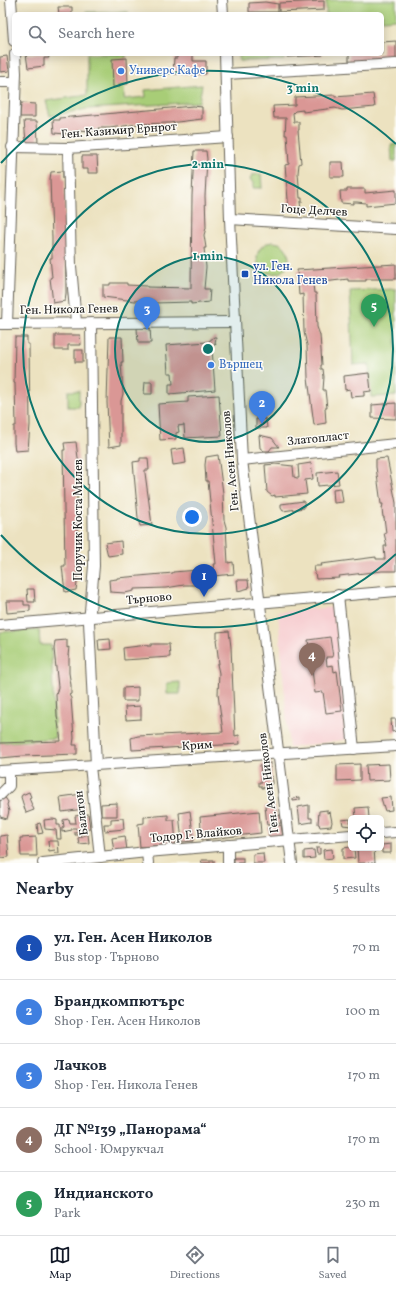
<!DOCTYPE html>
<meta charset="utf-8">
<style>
:root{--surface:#fff;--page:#f6f6f7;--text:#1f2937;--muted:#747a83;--line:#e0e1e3;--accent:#111827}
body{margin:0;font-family:Vollkorn,serif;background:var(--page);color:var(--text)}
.controls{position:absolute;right:12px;bottom:12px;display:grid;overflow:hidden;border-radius:6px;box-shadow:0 2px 10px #0003}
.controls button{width:36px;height:36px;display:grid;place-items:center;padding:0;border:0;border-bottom:1px solid var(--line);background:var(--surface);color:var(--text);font:20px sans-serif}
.you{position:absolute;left:192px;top:517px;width:14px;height:14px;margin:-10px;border:3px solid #fff;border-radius:50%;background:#1a73e8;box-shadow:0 0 0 6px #1a73e833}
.badge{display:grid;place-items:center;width:26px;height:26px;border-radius:50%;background:var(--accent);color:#fff;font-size:13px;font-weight:700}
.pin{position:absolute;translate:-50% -33px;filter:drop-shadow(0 1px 2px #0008)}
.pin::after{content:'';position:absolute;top:21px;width:14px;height:12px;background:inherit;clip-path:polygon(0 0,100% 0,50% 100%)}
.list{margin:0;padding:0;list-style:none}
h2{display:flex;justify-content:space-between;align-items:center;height:52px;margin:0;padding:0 16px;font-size:17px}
h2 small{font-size:13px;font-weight:400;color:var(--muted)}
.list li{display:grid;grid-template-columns:26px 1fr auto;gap:12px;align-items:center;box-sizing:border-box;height:64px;padding:0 16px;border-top:1px solid var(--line)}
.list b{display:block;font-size:15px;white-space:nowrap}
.list p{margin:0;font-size:13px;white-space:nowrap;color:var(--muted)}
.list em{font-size:13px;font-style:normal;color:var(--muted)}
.icon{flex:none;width:22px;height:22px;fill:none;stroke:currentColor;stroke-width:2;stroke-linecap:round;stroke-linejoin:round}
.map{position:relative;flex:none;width:396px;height:863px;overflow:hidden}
.search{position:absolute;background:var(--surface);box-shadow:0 2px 10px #0003;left:12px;right:12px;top:12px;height:44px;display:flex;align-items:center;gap:10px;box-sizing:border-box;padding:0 14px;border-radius:6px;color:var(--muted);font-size:15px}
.sheet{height:372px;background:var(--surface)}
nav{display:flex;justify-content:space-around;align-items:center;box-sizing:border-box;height:56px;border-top:1px solid var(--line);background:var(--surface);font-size:11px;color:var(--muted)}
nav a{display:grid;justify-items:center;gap:2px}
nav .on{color:var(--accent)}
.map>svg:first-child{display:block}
</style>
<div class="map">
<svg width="396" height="863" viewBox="0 0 396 863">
<rect width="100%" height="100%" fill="#fdfcf7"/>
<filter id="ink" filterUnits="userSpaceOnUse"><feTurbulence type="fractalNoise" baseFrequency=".025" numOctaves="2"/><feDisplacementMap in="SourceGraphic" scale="8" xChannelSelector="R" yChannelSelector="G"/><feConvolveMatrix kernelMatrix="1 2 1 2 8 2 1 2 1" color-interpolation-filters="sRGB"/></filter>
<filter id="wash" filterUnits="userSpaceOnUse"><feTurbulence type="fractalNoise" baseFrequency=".012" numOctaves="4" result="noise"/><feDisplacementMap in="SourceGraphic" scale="16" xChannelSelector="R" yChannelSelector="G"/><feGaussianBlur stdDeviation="0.9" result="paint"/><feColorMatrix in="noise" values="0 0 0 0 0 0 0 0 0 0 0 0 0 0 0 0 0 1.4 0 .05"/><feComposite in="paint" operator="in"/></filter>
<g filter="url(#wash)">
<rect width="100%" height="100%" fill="#ece2c0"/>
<polygon fill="#f7cfd2" points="334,607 349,739 289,748 278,612"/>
<g fill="#a8cd77" stroke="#62744a">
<polygon points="326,0 396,0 396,19 382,20 382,14 326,14"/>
<rect x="86" y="12" width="42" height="2"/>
<polygon points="87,54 126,54 124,99 146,97 145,90 202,85 199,102 87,109 50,116 46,101 87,95"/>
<polygon points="239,54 284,54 284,60 239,61"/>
<polygon points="396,144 396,161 392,161 391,145"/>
<polygon points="261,174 262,188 253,188 253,183 250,179 252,175"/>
<circle cx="273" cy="258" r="16"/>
<polygon points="396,289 396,396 371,397 369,364 353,365 350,291"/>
<rect x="68" y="391" width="11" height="16"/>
<polygon points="39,630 40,645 51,645 55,738 0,743 0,632"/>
<polygon points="180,682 180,694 167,694 167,683"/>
</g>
<g id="blocks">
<g fill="#da9795">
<polygon points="324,1 324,10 279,12 279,3"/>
<polygon points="265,2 278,4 278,12 249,12 249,3"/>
<polygon points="58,7 72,7 72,14 59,14"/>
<polygon points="396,41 396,60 349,63 349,54 382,54 382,42"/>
<polygon points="26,54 48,54 49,58 44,58 44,66 28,68"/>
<polygon points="177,54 193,54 193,61 206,61 206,74 173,74 174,58 177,58"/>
<polygon points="287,54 323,54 323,55 287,57"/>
<polygon points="7,56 9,71 0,72 0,57"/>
<polygon points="127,58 128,84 119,84 120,87 113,87 112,59"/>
<polygon points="373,94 375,107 342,110 335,108 303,112 303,110 295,111 293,113 294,122 299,122 299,130 298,130 301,163 299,164 298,173 300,198 302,198 302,202 300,202 301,209 289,211 285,165 289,164 287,135 285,135 286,118 274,118 273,106 295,105 295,97 335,95 335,97"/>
<polygon points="21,103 35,104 35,117 20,117"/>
<polygon points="193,106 202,107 202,119 169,123 138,124 110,128 98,128 98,129 91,131 78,130 79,132 65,132 66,134 54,133 53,120 60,120 60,118"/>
<polygon points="24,121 37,121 38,143 29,143 26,141"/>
<polygon points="194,151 206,151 207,159 205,196 206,228 204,235 206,248 204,248 206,267 204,289 210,289 209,302 191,304 191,302 154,303 147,300 135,301 103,297 103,285 110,285 110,283 127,283 127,285 147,286 147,287 191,288 192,196"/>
<polygon points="82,156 97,156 98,173 88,173 88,169 82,169"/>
<polygon points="330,162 343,162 344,177 330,177"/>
<polygon points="63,171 63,178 65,178 66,293 65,301 53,303 50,278 52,277 50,258 52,258 52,238 50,179 51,172"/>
<polygon points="347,189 365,189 365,193 396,190 396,203 366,206 366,203 357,202 353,202 353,204 341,203 340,191 347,191"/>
<polygon points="396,264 396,279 366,279 366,281 348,281 348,279 324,282 311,281 311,284 313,284 314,293 316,293 317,327 320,335 322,365 321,365 321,369 323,369 324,377 323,390 325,390 327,408 325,408 326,423 314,425 308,378 307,345 304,332 303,294 299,295 297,270"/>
<polygon points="137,328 150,328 151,343 138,343"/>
<polygon points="55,335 80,335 81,345 68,345 68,350 55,350"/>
<polygon points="15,337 27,337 27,344 29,344 30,425 28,450 15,451 14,443 14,426 16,426 15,383 14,383"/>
<polygon points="109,337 122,337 123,362 121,362 123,394 121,401 121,445 109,447 107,402"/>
<polygon points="214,337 216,337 215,343 216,345 215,344 212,348 215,390 169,394 169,384 173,384 172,373 168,373 166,345 208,342"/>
<rect x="75" y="350" width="8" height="12"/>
<polygon points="369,373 371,391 364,392 364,396 351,397 350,389 345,390 344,376"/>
<polygon points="145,382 152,382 152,394 144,394"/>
<polygon points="219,395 222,436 185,438 184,425 178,426 179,432 176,433 176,439 160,440 158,404 188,402 188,397"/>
<polygon points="255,398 261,398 262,403 256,404"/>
<polygon points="396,403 396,419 372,418 372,405"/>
<polygon points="255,408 264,408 264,416 256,416"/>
<polygon points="256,419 266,419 267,428 256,428"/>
<polygon points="259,435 272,438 279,447 272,447 269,451 264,451 260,448"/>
<polygon points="76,442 79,466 77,486 77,583 76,590 65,592 62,566 65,566 63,450 65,450 64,443"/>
<polygon points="184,448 186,463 173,465 171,450"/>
<polygon points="218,455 223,493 224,520 226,527 228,563 233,562 234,574 213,576 213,583 205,585 184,585 166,588 134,589 134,591 125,593 110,592 109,580 117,579 117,578 173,573 173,572 212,569 214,568 213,564 216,564 208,481 206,481 205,465 206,457"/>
<polygon points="140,458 148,458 149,470 145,470 145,473 152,525 140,526 138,518 133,462 140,461"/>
<polygon points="387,458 396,503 396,571 382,571 339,576 340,578 316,579 314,566 322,566 321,564 376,557 376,559 385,559 384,546 387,546 384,533 386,533 384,517 383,517 382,509 383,504 381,504 376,467 376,459"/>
<polygon points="311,463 313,479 305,480 307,494 275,497 275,495 272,496 267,492 265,465 275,464 293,466 294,477 297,478 299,478 298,465"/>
<polygon points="337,471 339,484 318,486 317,473"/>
<polygon points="341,488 343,502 334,503 333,489"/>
<polygon points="304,501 304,508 283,511 281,508 281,504"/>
<polygon points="121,541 122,554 108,556 105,543"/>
<polygon points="237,580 248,580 249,588 238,591"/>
<polygon points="27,589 34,589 35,602 28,602"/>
<polygon points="6,601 24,601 24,605 30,605 30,611 7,613"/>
<polygon points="229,631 231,647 235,736 239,735 240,744 132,750 131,738 138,736 223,732 218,694 219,673 217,664 219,664 216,639 217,639 217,632"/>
<polygon points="330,637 333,657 326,657 327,666 333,665 334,672 337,671 342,711 326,713 323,692 315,693 308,640"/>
<polygon points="110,639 111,649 99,650 98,640"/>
<polygon points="67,640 67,648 69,647 68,656 69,656 69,673 71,685 71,694 69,695 71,698 74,738 73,745 77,745 77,754 23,756 0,758 0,743 61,741 57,716 56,695 58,687 54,649 55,641"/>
<polygon points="151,644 169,644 170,657 124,660 123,648 147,645 147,646 151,646"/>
<polygon points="138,687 138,701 123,701 123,688"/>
<polygon points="141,706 141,719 126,720 125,707"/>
<polygon points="391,719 396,719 396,731 392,732"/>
<polygon points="271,763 272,784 268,784 268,787 262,788 262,786 259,786 259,782 262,782 260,765"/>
<polygon points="360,764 360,780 337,781 337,765"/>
<polygon points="389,764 390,780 367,781 366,765"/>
<polygon points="29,792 31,797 29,798 34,810 26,813 21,797 22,795"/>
<polygon points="82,794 84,809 62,812 60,797"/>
<polygon points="4,796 8,802 7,805 9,811 7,819 0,817 0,799"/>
<polygon points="300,797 300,800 293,801 293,798"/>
<polygon points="391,797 392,810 385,811 381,798"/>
<polygon points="117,803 117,816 101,816 101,804"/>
<polygon points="275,805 276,816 280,815 281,823 267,825 265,806"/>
<polygon points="309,805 309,818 312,818 312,822 300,824 298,807"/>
<polygon points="368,807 369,818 356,818 355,808"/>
<polygon points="327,810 327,813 330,812 332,822 331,826 320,827 319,824 318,824 319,811"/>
<polygon points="190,811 194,841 182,842 179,813"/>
<polygon points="259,811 261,833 202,840 200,817"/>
<polygon points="88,814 90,828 77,830 76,828 72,828 72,830 62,832 62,828 64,827 63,820 69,819 70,823 76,823 75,816"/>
<polygon points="168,815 168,820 174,820 176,844 140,847 138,824 144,823 144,817"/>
<polygon points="123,818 124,829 105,831 104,824 111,824 111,819"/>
<polygon points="53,819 57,820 57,825 60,825 61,839 57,839 56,830 45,829 44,820"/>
<polygon points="350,819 351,826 343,825 342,820"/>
<polygon points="40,823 43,833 38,834 37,824"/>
<polygon points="281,825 283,837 269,838 268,827"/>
<polygon points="81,831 81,835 75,835 75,832"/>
<polygon points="88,834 89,843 79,844 78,838"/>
<polygon points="7,835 9,857 0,858 0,836"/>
<polygon points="125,836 127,850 114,852 112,838"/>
<polygon points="36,837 37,856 21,856 20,838"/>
<polygon points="48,841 58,841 59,853 56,853 55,850 49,851"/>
<polygon points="391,844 391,853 382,853 382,845"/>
<polygon points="351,847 354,848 355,858 343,859 343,848"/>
<polygon points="316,848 320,848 320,854 317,854"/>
<polygon points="357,848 374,848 375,863 358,863"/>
<polygon points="332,849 333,858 324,859 323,850"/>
<polygon points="314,850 315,858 304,859 304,851"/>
<polygon points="263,853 264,863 253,863 253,854"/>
<rect x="234" y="858" width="9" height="5"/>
<polygon points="201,860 214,860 214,863 202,863"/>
</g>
</g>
</g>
<g filter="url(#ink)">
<use href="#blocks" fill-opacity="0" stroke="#656155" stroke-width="1"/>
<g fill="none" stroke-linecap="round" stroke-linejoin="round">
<defs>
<g id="minor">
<polyline points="11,0 14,41"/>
<polyline points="222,0 223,14"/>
<polyline points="225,54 230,219 242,460 292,863"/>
<polyline points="226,74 396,64"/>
<polyline points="0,82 14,82"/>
<polyline points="12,147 68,148 228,137"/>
<polyline points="68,148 71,266 76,322"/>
<polyline points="230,219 396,229"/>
<polyline points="91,323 94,566 89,622 96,765"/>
<polyline points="0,324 235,322"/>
<polyline points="7,324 16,73 15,54"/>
<polyline points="242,460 396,444"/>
<polyline points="338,595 354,749"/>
<polyline points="0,625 396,591"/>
<polyline points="90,766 100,857"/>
<polyline points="0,771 396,746"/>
<polyline points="0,795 9,786 9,771"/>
<polyline points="381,833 396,832"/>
<polyline points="228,845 228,863"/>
<polyline points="147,852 148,863"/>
<polyline points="43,863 147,852 351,835"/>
</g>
</defs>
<use href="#minor" stroke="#656155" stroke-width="12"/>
<use href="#minor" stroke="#fff" stroke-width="10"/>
</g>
</g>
<circle cx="208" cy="349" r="93" fill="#0f766e" fill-opacity=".12"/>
<g fill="none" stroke="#0f766e" stroke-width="2">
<circle cx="208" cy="349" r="93"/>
<circle cx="208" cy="349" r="185"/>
<path d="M396 554A278 278 0 0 1 1 535M1 163A278 278 0 0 1 396 144"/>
</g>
<g fill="#3f7fe0" stroke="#fdfcf7" stroke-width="1.5">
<circle cx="121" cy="71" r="4"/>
<circle cx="211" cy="365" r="4"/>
</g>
<rect fill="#1a4fb4" stroke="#fdfcf7" stroke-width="1.5" x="241" y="270" width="8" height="8" rx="2"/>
<g text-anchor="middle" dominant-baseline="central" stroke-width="3" stroke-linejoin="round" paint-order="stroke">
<g font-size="12" fill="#366cbe" stroke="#fdfcf7" text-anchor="start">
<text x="129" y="71">Универс Кафе</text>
<text x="219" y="365">Вършец</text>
</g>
<g font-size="12" fill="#1c1c1c" stroke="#fdfcf7">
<text transform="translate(119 131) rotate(-4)">Ген. Казимир Ернрот</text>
<text transform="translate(314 211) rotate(3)">Гоце Делчев</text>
<text transform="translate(69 310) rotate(-1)">Ген. Никола Генев</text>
<text transform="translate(318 439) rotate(-6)">Златопласт</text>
<text transform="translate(231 461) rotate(-95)">Ген. Асен Николов</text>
<text transform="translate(79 520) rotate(-90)">Поручик Коста Милев</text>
<text transform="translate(149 599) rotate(-5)">Търново</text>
<text transform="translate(197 746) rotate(-4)">Крим</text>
<text transform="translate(269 783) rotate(-97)">Ген. Асен Николов</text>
<text transform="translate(82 813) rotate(-97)">Балатон</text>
<text transform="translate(196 835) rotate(-5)">Тодор Г. Влайков</text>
</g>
<g font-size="12" fill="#164399" stroke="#fdfcf7" text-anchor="start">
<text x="253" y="267">ул. Ген.<tspan x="253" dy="14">Никола Генев</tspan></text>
</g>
</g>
<circle cx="208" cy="349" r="6" fill="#0f766e" stroke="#fdfcf7" stroke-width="2"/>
<g font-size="12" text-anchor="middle" font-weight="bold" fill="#0f766e" stroke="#fdfcf7" stroke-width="3" stroke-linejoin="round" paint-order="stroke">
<text x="303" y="92">3 min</text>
<text x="208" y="168">2 min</text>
<text x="208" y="260">1 min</text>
</g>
</svg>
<div class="controls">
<button><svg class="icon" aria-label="locate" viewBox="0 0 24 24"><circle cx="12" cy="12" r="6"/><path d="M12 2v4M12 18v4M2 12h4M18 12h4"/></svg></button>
</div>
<div class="you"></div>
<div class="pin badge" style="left:204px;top:597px;background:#1a4fb4">1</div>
<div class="pin badge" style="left:262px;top:424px;background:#3f7fe0">2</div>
<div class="pin badge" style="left:147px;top:330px;background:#3f7fe0">3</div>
<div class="pin badge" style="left:312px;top:676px;background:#8d6e63">4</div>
<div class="pin badge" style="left:374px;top:327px;background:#2e9e5b">5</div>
<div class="search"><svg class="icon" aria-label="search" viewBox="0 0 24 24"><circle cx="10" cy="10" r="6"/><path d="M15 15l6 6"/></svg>Search here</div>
</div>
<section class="sheet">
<h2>Nearby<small>5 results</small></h2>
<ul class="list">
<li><span class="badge" style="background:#1a4fb4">1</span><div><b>ул. Ген. Асен Николов</b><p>Bus stop · Търново</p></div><em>70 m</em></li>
<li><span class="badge" style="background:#3f7fe0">2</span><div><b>Брандкомпютърс</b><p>Shop · Ген. Асен Николов</p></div><em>100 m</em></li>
<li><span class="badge" style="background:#3f7fe0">3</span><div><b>Лачков</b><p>Shop · Ген. Никола Генев</p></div><em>170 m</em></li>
<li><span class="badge" style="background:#8d6e63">4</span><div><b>ДГ №139 „Панорама“</b><p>School · Юмрукчал</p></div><em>170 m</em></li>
<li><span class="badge" style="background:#2e9e5b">5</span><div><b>Индианското</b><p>Park</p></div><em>230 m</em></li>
</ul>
</section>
<nav>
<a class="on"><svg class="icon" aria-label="map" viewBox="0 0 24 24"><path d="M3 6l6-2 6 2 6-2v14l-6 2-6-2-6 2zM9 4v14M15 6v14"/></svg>Map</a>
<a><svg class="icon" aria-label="directions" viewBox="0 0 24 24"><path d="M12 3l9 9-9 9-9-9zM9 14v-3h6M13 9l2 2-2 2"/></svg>Directions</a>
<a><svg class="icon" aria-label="saved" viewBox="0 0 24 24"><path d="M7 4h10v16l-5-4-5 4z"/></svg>Saved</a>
</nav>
